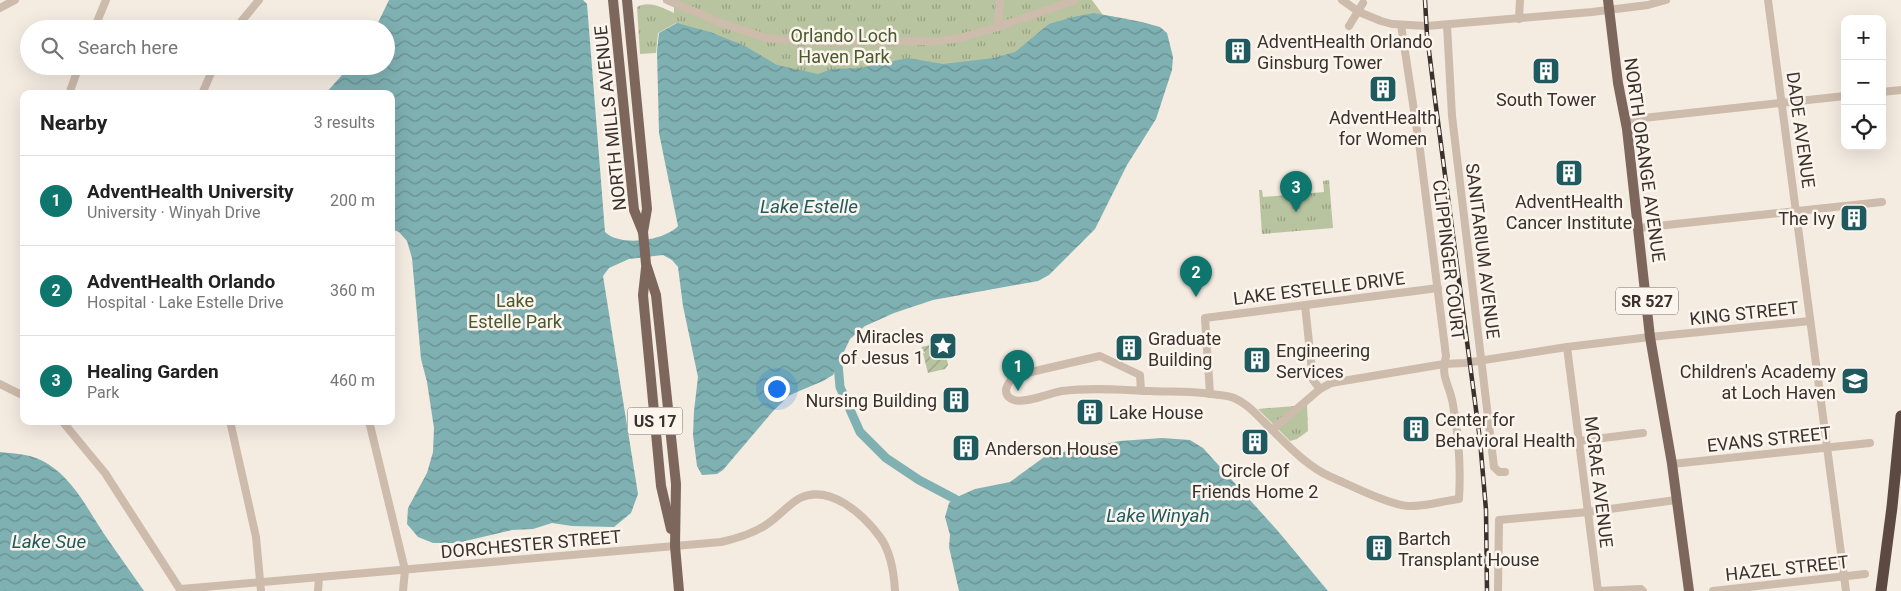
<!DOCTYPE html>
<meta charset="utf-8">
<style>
:root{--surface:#fff;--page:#f2f2f2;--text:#222;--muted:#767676;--line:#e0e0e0;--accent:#0f766e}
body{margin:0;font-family:Roboto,sans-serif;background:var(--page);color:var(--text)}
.controls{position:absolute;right:15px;top:15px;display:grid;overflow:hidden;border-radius:10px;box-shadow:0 5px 20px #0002}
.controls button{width:45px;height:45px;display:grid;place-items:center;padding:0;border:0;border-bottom:1px solid var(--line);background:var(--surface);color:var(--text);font:25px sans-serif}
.you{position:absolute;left:776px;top:388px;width:18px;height:18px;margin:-12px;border:4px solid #fff;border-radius:50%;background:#1a73e8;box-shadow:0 0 0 8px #1a73e833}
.badge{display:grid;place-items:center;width:32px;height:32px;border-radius:50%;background:var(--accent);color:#fff;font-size:16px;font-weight:700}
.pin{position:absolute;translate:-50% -41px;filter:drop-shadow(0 1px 2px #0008)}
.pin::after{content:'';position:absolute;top:26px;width:18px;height:15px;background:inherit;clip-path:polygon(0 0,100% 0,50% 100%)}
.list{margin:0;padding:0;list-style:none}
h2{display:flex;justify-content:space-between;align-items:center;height:65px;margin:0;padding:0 20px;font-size:21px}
h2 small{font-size:16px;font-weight:400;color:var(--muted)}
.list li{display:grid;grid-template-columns:32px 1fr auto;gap:15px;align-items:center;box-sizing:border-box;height:90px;padding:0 20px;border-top:1px solid var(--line)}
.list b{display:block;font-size:19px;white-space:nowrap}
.list p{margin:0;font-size:16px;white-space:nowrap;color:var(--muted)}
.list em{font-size:16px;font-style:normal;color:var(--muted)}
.icon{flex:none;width:28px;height:28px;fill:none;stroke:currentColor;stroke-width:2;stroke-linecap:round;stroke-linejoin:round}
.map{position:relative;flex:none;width:1901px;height:591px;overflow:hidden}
.search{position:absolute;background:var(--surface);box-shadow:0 5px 20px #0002;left:20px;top:20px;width:375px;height:55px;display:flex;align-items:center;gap:12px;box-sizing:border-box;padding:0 18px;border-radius:28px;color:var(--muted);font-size:19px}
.panel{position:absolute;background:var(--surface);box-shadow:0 5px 20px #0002;left:20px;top:90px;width:375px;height:335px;border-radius:10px}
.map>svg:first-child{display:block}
</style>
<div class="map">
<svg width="1901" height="591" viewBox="0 0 1901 591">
<defs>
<pattern id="park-tufts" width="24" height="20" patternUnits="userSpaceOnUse" patternTransform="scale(1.25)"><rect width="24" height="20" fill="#b8c4a0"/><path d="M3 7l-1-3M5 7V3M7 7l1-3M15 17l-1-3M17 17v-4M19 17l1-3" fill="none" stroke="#97a083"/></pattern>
<pattern id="garden-furrows" width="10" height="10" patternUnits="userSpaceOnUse" patternTransform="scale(1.25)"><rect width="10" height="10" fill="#b8c4a0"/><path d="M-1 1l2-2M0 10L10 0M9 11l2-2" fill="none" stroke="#97a083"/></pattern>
<pattern id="water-waves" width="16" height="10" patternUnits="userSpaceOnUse" patternTransform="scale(1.25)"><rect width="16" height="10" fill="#7fb0b2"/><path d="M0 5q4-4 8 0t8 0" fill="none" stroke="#699091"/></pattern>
</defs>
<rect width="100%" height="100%" fill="#f4ebe1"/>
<g fill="url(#park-tufts)">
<path d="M674 0H1092L1103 15 1128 19 1042 50 839 92 678 48 676 23 658 33 656 53 640 54 637 7C649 0 663 8 674 13Z"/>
<polygon points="1329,180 1333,228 1262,234 1259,190 1262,190 1263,197 1324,192 1323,181"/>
<polygon points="1307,405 1308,431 1297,439 1290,441 1258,409"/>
</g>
<polygon fill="url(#garden-furrows)" points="944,342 948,365 945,369 928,373 923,353 925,353 921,347"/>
<g fill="url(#water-waves)">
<path d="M389 0H583L587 4 605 232C620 247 664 241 678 226L659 133 657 51 659 33 677 23 710 32 745 46 777 65 818 74 832 69 860 68 908 58 943 64 994 58 1015 52 1049 24 1073 17 1094 13 1142 22 1160 27 1167 33 1173 57 1172 70 1156 119 1127 165 1095 229 1049 275 1038 281 933 300 894 313 865 326 850 339 833 375 823 381 790 395 774 410 723 470 717 474 702 475 697 466 693 435 694 411 698 377 683 306 678 267 672 260 663 255 629 259 609 268 603 276 638 494 631 513 614 527 572 526 552 523 533 529 512 530 457 543H433L418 537 407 524 408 508 427 473 433 452 434 428 427 382 421 359 412 258 407 241 399 232 391 229V94H325L350 66H386V29H375Z"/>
<polygon points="1162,438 1190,440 1203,448 1277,530 1328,591 959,591 949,547 950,535 945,517 949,503 957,497 975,489 1010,482 1047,455 1120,441"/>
<path d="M0 452C17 454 33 454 48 464 77 482 91 517 111 544 122 560 133 575 144 591H0Z"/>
</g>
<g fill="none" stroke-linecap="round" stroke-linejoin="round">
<polyline stroke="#7fb0b2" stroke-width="9" points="838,364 840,387 860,432 886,458 919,480 955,499"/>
<g stroke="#cdbbac" stroke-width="8">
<polyline points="667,0 719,22 766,38 812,42 937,41 960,38 998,27 1075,0"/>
<polyline points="1342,0 1359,12 1381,21 1392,24 1427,26 1592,12 1648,5 1666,0"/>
<polyline points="1768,0 1846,591"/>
<polyline points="0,8 15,0"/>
<polyline points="1519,19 1520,0"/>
<polyline points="1447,25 1452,116 1494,467 1499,472 1505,472"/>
<polyline points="998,27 1000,0"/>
<polyline points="94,29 106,0"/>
<polyline points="235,29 259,0"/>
<polyline points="1882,92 1901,90"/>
<polyline points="69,94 79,66"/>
<polyline points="202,94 214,66"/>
<polyline points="1625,120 1845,96"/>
<polyline points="1638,228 1882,202"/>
<polyline points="1305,305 1313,380 1320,389"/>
<polyline points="1567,347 1598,591 1641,589 1643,591"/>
<polyline points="0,384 24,396"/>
<path d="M1141 391 1140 375 1100 356 1018 375C1008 380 999 395 1014 400 1025 404 1050 393 1062 391 1091 387 1122 390 1150 391 1170 392 1191 391 1211 394 1218 395 1227 395 1234 398 1246 403 1254 412 1263 421 1284 441 1304 465 1331 477 1350 485 1389 505 1408 506 1424 507 1442 501 1459 499 1461 466 1459 437 1453 405 1450 384 1440 379 1446 356L1420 150 1401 25"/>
<polyline points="1210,394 1205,318 1438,288"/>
<polyline points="62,421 105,473 181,591"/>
<polyline points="230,421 256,537 261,591"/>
<polyline points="369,421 405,570 403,591"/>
<polyline points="1272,430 1320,389 1331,383 1444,364 1465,363 1567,347 1650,337 1810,321"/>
<polyline points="1579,441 1643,433"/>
<polyline points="1672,464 1870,443"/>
<path d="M181 589 721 542C739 538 756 533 770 522 780 515 789 504 800 498 830 484 863 514 880 537 891 552 894 573 895 591"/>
<polyline points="318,591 319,577"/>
<polyline points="1498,591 1499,520 1588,512 1676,500"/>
<polyline points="1713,591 1865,574"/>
</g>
<g stroke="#7d675c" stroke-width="10">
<polyline points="613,0 634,210 643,232"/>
<polyline points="627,0 647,209 643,232 646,264 656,295 676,484 675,546 679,591"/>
<polyline points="1608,0 1618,83 1627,129 1650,337 1672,464 1689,591"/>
<polyline points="646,268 643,295 661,486 671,529"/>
</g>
<polyline stroke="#5c4a42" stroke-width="11" points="1881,591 1892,507 1901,416"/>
<defs>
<polyline id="rail" points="1425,0 1427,35 1435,99 1480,440 1486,510 1487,591"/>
</defs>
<use href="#rail" stroke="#3b302b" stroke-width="4.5"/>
<use href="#rail" stroke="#fbf5ee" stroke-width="2.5" stroke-dasharray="8" stroke-linecap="butt"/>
<polyline stroke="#cdbbac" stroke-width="8" points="1349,26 1363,3"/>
</g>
<defs>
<symbol id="building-square" viewBox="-11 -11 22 22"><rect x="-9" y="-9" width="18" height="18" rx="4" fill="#1f5a5e" stroke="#fbf5ee"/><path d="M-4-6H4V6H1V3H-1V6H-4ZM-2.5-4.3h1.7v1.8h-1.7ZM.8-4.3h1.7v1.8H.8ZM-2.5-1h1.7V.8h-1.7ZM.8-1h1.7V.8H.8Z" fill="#fff"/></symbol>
<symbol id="sight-square" viewBox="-11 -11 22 22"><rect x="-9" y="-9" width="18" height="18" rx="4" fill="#1f5a5e" stroke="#fbf5ee"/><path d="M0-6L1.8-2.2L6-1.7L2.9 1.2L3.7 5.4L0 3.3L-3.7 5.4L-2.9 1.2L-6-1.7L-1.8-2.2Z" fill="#fff"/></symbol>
<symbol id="school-square" viewBox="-11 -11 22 22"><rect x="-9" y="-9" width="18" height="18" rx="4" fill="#1f5a5e" stroke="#fbf5ee"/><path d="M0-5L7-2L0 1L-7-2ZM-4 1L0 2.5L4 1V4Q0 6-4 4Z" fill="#fff"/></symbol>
</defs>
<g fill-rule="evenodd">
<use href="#building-square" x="1222" y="35" width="32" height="32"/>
<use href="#building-square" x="1530" y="55" width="32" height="32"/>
<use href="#building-square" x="1367" y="73" width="32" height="32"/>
<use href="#building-square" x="1553" y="157" width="32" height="32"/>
<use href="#building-square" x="1838" y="202" width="32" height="32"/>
<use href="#sight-square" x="927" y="330" width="32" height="32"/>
<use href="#building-square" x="1113" y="332" width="32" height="32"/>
<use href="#building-square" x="1241" y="344" width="32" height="32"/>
<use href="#school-square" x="1839" y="365" width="32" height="32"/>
<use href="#building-square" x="940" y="384" width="32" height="32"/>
<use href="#building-square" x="1074" y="396" width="32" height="32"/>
<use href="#building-square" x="1400" y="413" width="32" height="32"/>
<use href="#building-square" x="1239" y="426" width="32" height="32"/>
<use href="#building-square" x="950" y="432" width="32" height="32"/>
<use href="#building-square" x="1363" y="532" width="32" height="32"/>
</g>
<g text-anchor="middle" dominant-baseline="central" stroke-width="5" stroke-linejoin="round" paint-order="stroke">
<g fill="#fbf5ee" stroke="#756b66" stroke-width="1">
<rect x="1616" y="287.5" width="62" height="27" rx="4"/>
<rect x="627.5" y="407.5" width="55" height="27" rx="4"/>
</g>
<g font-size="16" font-weight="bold" fill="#3b302b">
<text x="1647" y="301">SR 527</text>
<text x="655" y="421">US 17</text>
</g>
<g font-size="18" fill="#4a5a2e" stroke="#fbf5ee">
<text x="844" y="35">Orlando Loch<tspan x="844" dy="21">Haven Park</tspan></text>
<text x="515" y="300">Lake<tspan x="515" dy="21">Estelle Park</tspan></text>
</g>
<g font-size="18" fill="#3b302b" stroke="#fbf5ee" text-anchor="start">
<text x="1257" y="41">AdventHealth Orlando<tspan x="1257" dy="21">Ginsburg Tower</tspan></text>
<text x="1546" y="99" text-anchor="middle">South Tower</text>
<text x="1383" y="117" text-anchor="middle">AdventHealth<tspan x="1383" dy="21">for Women</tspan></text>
<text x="1569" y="201" text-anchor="middle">AdventHealth<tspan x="1569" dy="21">Cancer Institute</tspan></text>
<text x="1835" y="218" text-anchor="end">The Ivy</text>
<text x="924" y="336" text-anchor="end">Miracles<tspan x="924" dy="21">of Jesus 1</tspan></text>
<text x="1148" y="338">Graduate<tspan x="1148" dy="21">Building</tspan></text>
<text x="1276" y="350">Engineering<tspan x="1276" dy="21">Services</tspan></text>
<text x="1836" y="371" text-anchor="end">Children's Academy<tspan x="1836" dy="21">at Loch Haven</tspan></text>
<text x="937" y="400" text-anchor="end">Nursing Building</text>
<text x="1109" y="412">Lake House</text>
<text x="1435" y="419">Center for<tspan x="1435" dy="21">Behavioral Health</tspan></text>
<text x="985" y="448">Anderson House</text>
<text x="1255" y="470" text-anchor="middle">Circle Of<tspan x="1255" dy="21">Friends Home 2</tspan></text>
<text x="1398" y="538">Bartch<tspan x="1398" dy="21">Transplant House</tspan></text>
</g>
<g font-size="18" fill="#3b302b" stroke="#fbf5ee">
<text transform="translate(610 118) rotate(-96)">NORTH MILLS AVENUE</text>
<text transform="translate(1801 130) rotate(82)">DADE AVENUE</text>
<text transform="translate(1645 160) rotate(82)">NORTH ORANGE AVENUE</text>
<text transform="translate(1483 251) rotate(83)">SANITARIUM AVENUE</text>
<text transform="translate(1449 260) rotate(83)">CLIPPINGER COURT</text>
<text transform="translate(1319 288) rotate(-7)">LAKE ESTELLE DRIVE</text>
<text transform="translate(1744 313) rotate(-6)">KING STREET</text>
<text transform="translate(1769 439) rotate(-6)">EVANS STREET</text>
<text transform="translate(1599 482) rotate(83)">MCRAE AVENUE</text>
<text transform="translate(531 544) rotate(-5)">DORCHESTER STREET</text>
<text transform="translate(1787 568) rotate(-6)">HAZEL STREET</text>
</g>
<g font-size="19" font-style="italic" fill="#1f5a5e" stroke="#fbf5ee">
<text x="809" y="206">Lake Estelle</text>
<text x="1158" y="515">Lake Winyah</text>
<text x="49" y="541">Lake Sue</text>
</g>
</g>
</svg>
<div class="controls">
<button>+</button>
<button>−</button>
<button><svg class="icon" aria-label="locate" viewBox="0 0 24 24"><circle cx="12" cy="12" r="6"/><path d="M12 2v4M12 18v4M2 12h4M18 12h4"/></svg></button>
</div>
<div class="you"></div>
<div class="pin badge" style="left:1018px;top:391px">1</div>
<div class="pin badge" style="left:1196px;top:297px">2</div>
<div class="pin badge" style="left:1296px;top:212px">3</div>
<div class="search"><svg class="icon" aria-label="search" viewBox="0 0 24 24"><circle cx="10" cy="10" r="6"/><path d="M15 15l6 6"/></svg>Search here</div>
<section class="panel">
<h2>Nearby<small>3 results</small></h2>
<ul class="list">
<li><span class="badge">1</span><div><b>AdventHealth University</b><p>University · Winyah Drive</p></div><em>200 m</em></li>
<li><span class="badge">2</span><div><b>AdventHealth Orlando</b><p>Hospital · Lake Estelle Drive</p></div><em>360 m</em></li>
<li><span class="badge">3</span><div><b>Healing Garden</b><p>Park</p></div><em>460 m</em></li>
</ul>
</section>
</div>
